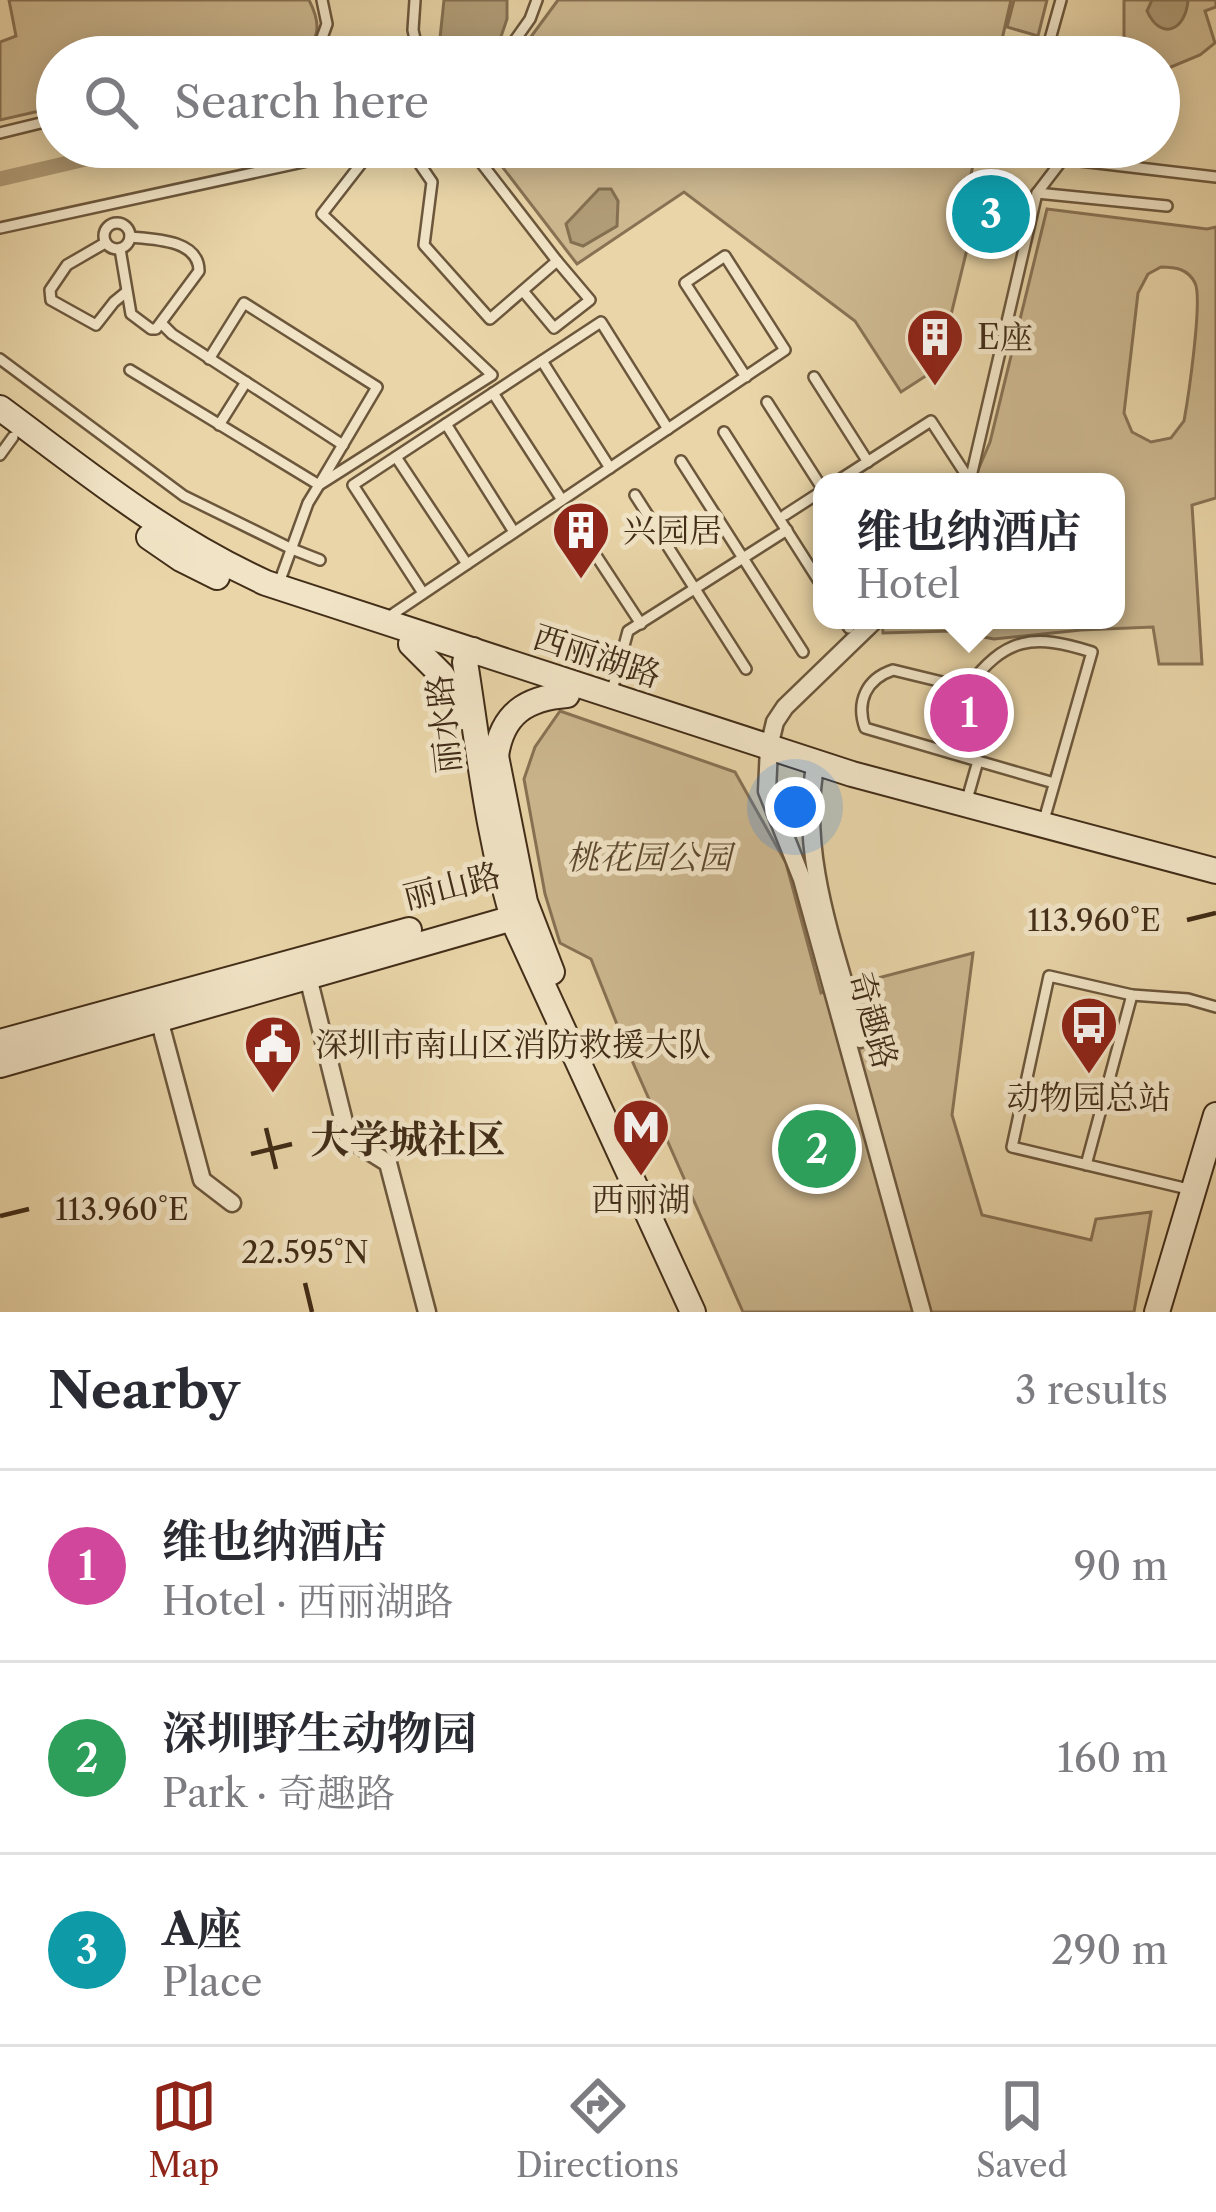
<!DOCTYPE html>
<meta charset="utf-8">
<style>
:root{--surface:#fff;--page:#f2f2f3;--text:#2b2b33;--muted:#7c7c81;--line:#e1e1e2;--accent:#8f2418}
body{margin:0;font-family:"Libre Caslon Text","Noto Serif SC",serif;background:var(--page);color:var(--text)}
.you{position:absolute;left:795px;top:807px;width:42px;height:42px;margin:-30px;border:9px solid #fff;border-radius:50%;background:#1a73e8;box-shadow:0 0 0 18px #1a73e833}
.badge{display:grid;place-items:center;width:78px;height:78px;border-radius:50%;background:var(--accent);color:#fff;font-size:39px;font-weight:700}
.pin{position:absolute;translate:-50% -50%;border:6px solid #fff;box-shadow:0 3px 12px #0006}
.popup{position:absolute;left:813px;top:473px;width:312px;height:156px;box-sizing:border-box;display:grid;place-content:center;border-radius:24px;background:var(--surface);filter:drop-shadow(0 3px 9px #0005);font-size:39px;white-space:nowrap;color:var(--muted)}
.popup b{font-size:45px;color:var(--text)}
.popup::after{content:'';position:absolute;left:50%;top:100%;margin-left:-24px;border:24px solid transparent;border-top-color:var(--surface)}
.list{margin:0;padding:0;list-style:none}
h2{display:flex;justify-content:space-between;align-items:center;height:156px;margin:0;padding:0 48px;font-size:51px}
h2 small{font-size:39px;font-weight:400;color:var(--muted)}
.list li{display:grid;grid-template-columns:78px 1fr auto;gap:36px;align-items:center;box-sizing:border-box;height:192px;padding:0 48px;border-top:3px solid var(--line)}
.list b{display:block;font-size:45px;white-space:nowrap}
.list p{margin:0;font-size:39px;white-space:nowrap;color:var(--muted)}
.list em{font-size:39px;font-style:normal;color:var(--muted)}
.icon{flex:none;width:66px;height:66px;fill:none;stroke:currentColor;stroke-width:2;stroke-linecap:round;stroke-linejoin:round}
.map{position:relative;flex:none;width:1216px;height:1312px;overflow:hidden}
.search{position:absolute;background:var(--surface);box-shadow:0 6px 30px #0003;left:36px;right:36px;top:36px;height:132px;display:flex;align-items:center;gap:30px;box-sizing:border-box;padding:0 42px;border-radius:66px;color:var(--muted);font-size:45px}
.sheet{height:732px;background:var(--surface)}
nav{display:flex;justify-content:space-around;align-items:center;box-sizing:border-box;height:168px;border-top:3px solid var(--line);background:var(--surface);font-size:33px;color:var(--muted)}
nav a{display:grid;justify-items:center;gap:6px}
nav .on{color:var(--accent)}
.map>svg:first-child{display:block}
</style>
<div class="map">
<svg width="1216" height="1312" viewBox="0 0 1216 1312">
<rect width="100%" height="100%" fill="#e9d5a8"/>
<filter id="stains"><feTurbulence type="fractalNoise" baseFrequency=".00167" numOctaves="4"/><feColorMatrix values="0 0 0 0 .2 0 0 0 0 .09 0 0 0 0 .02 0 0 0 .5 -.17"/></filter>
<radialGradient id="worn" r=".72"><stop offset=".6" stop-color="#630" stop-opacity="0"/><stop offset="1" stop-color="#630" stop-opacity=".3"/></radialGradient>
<g fill="#cdb890" stroke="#887254" stroke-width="3" fill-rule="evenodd">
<path d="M9 0H309C327 35 314 50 279 57H57V107L0 120V42L16 36Z"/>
<polygon points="558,0 1011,0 998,57 516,57"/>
<polygon points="1014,0 1047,0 1038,36 1007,27"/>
<polygon points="1124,0 1216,0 1216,7 1205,11 1215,43 1200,55 1159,72 1159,57 1124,57"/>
<polygon points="487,147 977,147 968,188 981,192 938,368 901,392 855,321 684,192 577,264"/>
<path d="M1047 209 1207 229 1216 227V498L1192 505 1202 664H1159L1153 627 1081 630 994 639 951 631 883 633 882 620H1116V482H973L990 442ZM1161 267C1176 267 1188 269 1195 283 1203 299 1188 399 1184 421L1171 438 1151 442 1132 432 1124 413 1138 293 1148 274Z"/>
<polygon points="560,711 735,772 786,863 821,993 973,953 952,1115 982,1215 1091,1240 1096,1219 1151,1212 1134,1312 743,1312 626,1047 591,959 560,943 545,894 524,779 535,747"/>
</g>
<g fill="#b09c77" stroke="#847051" stroke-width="3">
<polygon points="444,0 507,0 507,19 494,57 438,57"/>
<path d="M1152 0H1188C1186 30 1161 42 1147 11Z"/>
<polygon points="599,189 611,189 618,201 617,226 583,246 571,242 566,224"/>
</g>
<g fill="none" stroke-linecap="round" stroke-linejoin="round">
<polyline stroke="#b09c77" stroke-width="15" points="0,179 137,147"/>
<defs>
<g id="lane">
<polyline points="415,0 413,30 419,57"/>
<polyline points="315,57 327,24 322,0"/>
<polyline points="503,57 530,19 537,0"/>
<polyline points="1045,57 1061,0"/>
<polyline points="0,133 57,119"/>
<polyline points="408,147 432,182 424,245 490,319 557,261 469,147"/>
<polyline points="1037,193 1167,206"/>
<circle cx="117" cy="236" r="13"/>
<polyline points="0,228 372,147"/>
<polyline points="105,243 67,265 50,290 51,300 96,325 114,302 125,293"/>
<path d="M120 249 131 314 151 329H156L199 271C199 240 155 239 130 237"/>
<polyline points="523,291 554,328 590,300 557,261"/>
<polyline points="161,323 172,334 343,445"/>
<polyline points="0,359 184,496 292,549 320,560"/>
<polyline points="542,361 610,468"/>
<polyline points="130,370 319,485 377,387 244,303 209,359"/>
<polyline points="814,377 868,462"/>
<polyline points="493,393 562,500"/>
<polyline points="767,402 822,488"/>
<polyline points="446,424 514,532"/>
<polyline points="219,425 246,382"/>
<polyline points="724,432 822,586"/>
<polyline points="0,455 13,437"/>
<polyline points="396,457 467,564"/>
<polyline points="681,461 803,652"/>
<polyline points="970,481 1037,193 1063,159 1216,177"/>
<polyline points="836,482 931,421 970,481"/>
<polyline points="635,495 746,669"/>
<polyline points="785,515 822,491"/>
<polyline points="578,528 641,624"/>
<polyline points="279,583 308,503 319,485 492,375 322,214 374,147"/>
<polyline points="423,593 353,485 601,322 668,429"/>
<path d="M387 618C519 528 652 439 785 350L725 256 685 283 746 377"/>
<polyline points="844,620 849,628"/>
<polyline points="611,694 628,631 787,530"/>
<polyline points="978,761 1054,783"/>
<path d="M966 803 978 761 865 728C856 702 866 679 893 670L967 688C1005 637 1033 633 1092 652L1044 820"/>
<polyline points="1132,995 1188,999 1216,1007"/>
<polyline points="1086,1165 1132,995 1049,976 1012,1147 1188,1189"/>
</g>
<g id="street">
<polyline points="969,482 970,481"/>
<polyline points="875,620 785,707 775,722 769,747 767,791 802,879 922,1312"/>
<path d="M816 762C797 855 836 949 860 1039"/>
<polyline points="308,977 348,1138 388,1163 427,1312"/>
<polyline points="159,1019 202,1180 232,1203"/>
</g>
<g id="secondary">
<path d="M0 408C88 473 165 537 266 583L852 774 1216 871"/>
<polyline points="149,537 181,559 217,577"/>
<polyline points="411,644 442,675 467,718"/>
<path d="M473 650 465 662C479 750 488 842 516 927L693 1312"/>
<polyline points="495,751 525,902 552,972"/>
<path d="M496 756C502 714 526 698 567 695"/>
<polyline points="0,1042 409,930"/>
<polyline points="0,1065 513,918 523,905"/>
<polyline points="1157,1312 1216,1115"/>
</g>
</defs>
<use href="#lane" stroke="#6c573c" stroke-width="14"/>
<use href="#street" stroke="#6c573c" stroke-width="21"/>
<use href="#secondary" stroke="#422d18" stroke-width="28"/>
<use href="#lane" stroke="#f1e4c6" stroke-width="9"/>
<use href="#street" stroke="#f1e4c6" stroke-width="16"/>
<use href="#secondary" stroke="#f1e4c6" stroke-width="24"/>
</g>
<path fill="none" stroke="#422d18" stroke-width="4.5" d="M1187 920 1216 913M266 1128 276 1169M251 1154 292 1144M0 1216 29 1209M305 1283 312 1312"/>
<defs>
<symbol id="building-pin" viewBox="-11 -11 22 30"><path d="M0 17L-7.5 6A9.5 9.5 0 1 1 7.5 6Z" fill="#8f2418" stroke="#f1e4c6"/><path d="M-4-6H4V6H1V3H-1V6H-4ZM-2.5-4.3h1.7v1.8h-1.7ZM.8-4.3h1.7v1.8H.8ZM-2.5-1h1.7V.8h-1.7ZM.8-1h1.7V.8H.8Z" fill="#fff"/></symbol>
<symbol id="bus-pin" viewBox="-11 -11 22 30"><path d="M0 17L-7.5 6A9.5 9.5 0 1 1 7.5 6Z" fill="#8f2418" stroke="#f1e4c6"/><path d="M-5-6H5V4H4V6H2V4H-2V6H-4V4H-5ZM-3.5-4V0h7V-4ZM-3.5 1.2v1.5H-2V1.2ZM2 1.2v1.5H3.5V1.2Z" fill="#fff"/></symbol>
<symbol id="civic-pin" viewBox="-11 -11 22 30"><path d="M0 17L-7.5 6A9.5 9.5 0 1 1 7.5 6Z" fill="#8f2418" stroke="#f1e4c6"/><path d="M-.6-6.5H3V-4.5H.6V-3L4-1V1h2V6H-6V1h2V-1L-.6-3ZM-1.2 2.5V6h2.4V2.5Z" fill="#fff"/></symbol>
<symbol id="metro-pin" viewBox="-11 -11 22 30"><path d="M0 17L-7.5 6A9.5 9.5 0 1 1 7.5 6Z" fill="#8f2418" stroke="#f1e4c6"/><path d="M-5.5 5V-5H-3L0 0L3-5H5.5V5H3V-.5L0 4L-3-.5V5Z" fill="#fff"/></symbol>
</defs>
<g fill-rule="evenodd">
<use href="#building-pin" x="902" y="304" width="66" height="90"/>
<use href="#building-pin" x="548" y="497" width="66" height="90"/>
<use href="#bus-pin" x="1056" y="992" width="66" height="90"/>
<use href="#civic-pin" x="240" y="1011" width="66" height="90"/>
<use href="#metro-pin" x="608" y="1094" width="66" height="90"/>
</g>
<g text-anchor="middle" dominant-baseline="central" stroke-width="10" stroke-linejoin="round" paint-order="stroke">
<g font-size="33" fill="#422d18" stroke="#f1e4c6" text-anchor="start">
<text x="977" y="337">E座</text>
<text x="623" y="530">兴园居</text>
<text x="315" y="1044">深圳市南山区消防救援大队</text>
<text x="1089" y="1097" text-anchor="middle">动物园总站</text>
<text x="641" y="1199" text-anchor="middle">西丽湖</text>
</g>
<g font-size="33" fill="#422d18" stroke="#f1e4c6">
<text transform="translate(597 656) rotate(18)">西丽湖路</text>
<text transform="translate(444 724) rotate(-96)">丽水路</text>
<text transform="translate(452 886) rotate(-14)">丽山路</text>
<text transform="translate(873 1020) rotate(74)">奇趣路</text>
</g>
<g font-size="33" font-style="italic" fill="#5e4930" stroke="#f1e4c6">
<text x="649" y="857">桃花园公园</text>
</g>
<g font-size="39" font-weight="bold" fill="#422d18" stroke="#f1e4c6">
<text x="408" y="1139">大学城社区</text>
</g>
</g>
<g font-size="30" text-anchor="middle" fill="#422d18" stroke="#f1e4c6" stroke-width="10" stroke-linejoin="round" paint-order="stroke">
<text x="1094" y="931">113.960°E</text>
<text x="122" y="1220">113.960°E</text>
<text x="305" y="1263">22.595°N</text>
</g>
<rect width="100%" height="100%" filter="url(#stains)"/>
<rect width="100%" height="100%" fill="url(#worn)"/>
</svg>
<div class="you"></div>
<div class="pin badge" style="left:969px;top:713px;background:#d1479c">1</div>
<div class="popup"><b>维也纳酒店</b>Hotel</div>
<div class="pin badge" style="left:817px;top:1149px;background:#2e9e5b">2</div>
<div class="pin badge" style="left:991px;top:214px;background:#0f9aa8">3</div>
<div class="search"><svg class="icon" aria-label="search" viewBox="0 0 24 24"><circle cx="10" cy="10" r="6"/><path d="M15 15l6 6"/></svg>Search here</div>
</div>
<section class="sheet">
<h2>Nearby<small>3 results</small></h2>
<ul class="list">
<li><span class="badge" style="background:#d1479c">1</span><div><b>维也纳酒店</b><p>Hotel · 西丽湖路</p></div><em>90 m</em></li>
<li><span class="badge" style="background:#2e9e5b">2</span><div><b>深圳野生动物园</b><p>Park · 奇趣路</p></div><em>160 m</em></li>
<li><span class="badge" style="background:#0f9aa8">3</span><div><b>A座</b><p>Place</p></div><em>290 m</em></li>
</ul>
</section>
<nav>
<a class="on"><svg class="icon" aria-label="map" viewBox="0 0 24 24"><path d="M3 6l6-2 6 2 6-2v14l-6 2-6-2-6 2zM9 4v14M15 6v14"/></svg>Map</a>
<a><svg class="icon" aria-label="directions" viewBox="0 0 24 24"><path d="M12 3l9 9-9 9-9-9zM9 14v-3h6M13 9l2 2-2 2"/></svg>Directions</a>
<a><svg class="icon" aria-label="saved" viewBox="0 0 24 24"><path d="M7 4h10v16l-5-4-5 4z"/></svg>Saved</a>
</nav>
